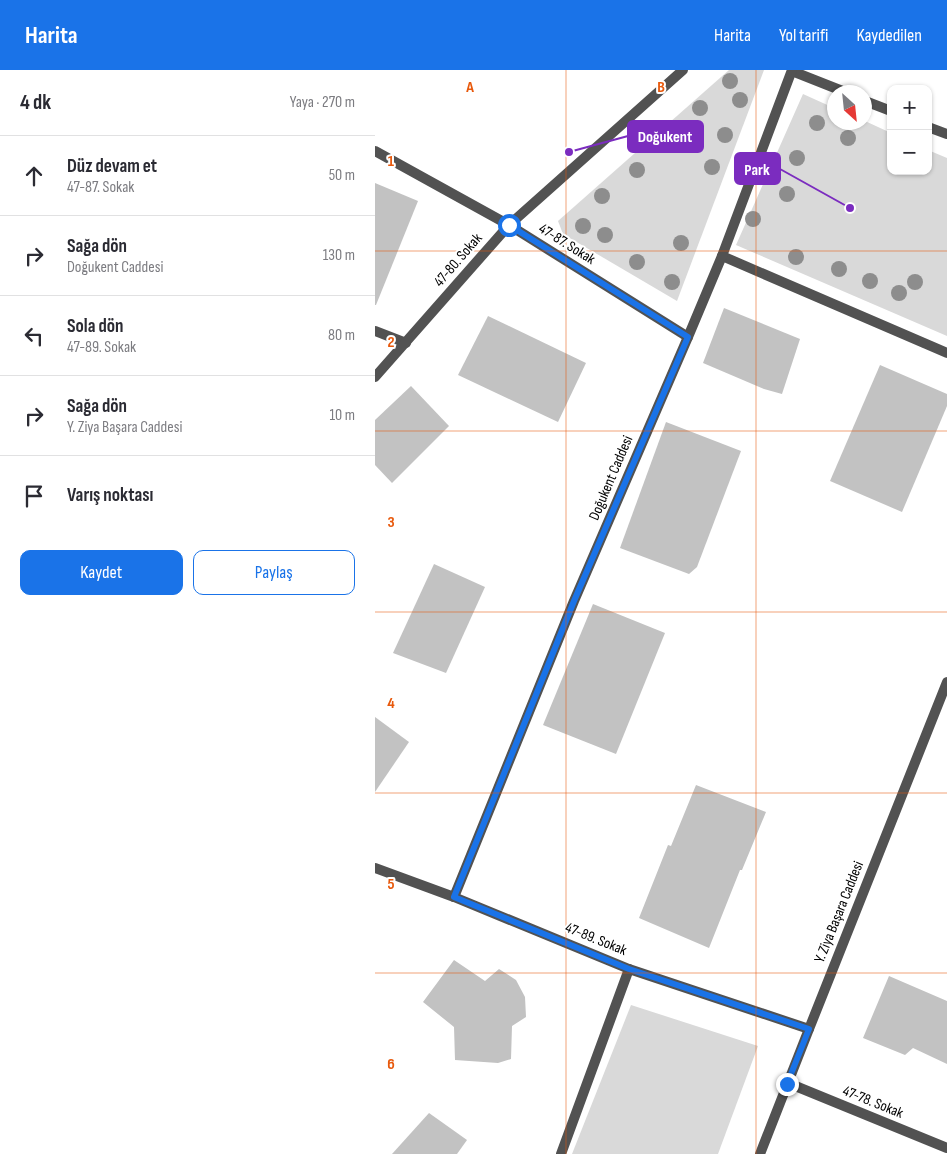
<!DOCTYPE html>
<html lang="tr">
<meta charset="utf-8">
<style>
:root{--surface:#fff;--page:#f7f7f7;--text:#2b2b33;--muted:#7c7c81;--line:#e1e1e2;--accent:#1a73e8}
body{margin:0;font-family:"Sofia Sans Condensed",sans-serif;background:var(--page);color:var(--text)}
.controls{position:absolute;right:15px;top:15px;display:grid;overflow:hidden;border-radius:10px;box-shadow:0 1px 4px #0004}
.controls button{width:45px;height:45px;display:grid;place-items:center;padding:0;border:0;border-bottom:1px solid var(--line);background:var(--surface);color:var(--text);font:25px sans-serif}
.compass{position:absolute;left:452px;top:15px;width:45px;height:45px;border-radius:50%;background:var(--surface);box-shadow:0 1px 4px #0004;rotate:153deg}
.stop{position:absolute;width:15px;height:15px;margin:-11px;border:4px solid #1a73e8;border-radius:50%;background:#fff}
.stop.end{background:#1a73e8;border-color:#fff;box-shadow:0 1px 5px #0008}
.list{margin:0;padding:0;list-style:none}
h2{display:flex;justify-content:space-between;align-items:center;height:65px;margin:0;padding:0 20px;font-size:21px}
h2 small{font-size:16px;font-weight:400;color:var(--muted)}
.list li{display:grid;grid-template-columns:32px 1fr auto;gap:15px;align-items:center;box-sizing:border-box;height:80px;padding:0 20px;border-top:1px solid var(--line)}
.list b{display:block;font-size:19px;white-space:nowrap}
.list p{margin:0;font-size:16px;white-space:nowrap;color:var(--muted)}
.list em{font-size:16px;font-style:normal;color:var(--muted)}
.actions{display:flex;gap:10px;padding:15px 20px}
.actions a{flex:1;padding:11px 0;border:1px solid var(--accent);border-radius:10px;text-align:center;font-size:18px;color:var(--accent)}
.actions .main{background:var(--accent);color:#fff}
.icon{flex:none;width:28px;height:28px;fill:none;stroke:currentColor;stroke-width:2;stroke-linecap:round;stroke-linejoin:round}
.map{position:relative;flex:none;width:572px;height:1084px;overflow:hidden}
header{display:flex;align-items:center;gap:30px;box-sizing:border-box;height:70px;padding:0 25px;background:var(--accent);color:#fff}
header strong{font-size:24px}
nav{display:flex;gap:28px;margin-inline-start:auto;font-size:18px}
main{display:flex}
aside{flex:1;background:var(--surface)}
.map>svg:first-child{display:block}
</style>
<header>
<strong>Harita</strong>
<nav><a>Harita</a><a>Yol tarifi</a><a>Kaydedilen</a></nav>
</header>
<main>
<aside>
<h2>4 dk<small>Yaya · 270 m</small></h2>
<ul class="list">
<li><svg class="icon" aria-label="ahead" viewBox="0 0 24 24"><path d="M12 20V5M6 11l6-6 6 6"/></svg><div><b>Düz devam et</b><p>47-87. Sokak</p></div><em>50 m</em></li>
<li><svg class="icon" aria-label="right" viewBox="0 0 24 24"><path d="M7 20v-9h11M14 6l5 5-5 5"/></svg><div><b>Sağa dön</b><p>Doğukent Caddesi</p></div><em>130 m</em></li>
<li><svg class="icon" aria-label="left" viewBox="0 0 24 24"><path d="M17 20v-9H6M10 6l-5 5 5 5"/></svg><div><b>Sola dön</b><p>47-89. Sokak</p></div><em>80 m</em></li>
<li><svg class="icon" aria-label="right" viewBox="0 0 24 24"><path d="M7 20v-9h11M14 6l5 5-5 5"/></svg><div><b>Sağa dön</b><p>Y. Ziya Başara Caddesi</p></div><em>10 m</em></li>
<li><svg class="icon" aria-label="arrive" viewBox="0 0 24 24"><path d="M6 21V4h12l-3 4 3 4H6"/></svg><div><b>Varış noktası</b></div></li>
</ul>
<div class="actions"><a class="main">Kaydet</a><a>Paylaş</a></div>
</aside>
<div class="map">
<svg width="572" height="1084" viewBox="0 0 572 1084">
<rect width="100%" height="100%" fill="#fff"/>
<g fill="#d9d9d9">
<polygon points="354,0 389,0 302,231 188,164 183,151"/>
<polygon points="428,24 459,38 460,52 490,52 490,51 516,63 516,101 553,101 553,80 572,88 572,266 361,175"/>
<polygon points="256,935 383,976 343,1084 197,1084"/>
</g>
<g fill="#c2c2c2">
<polygon points="0,113 43,131 1,235 0,235"/>
<polygon points="349,238 425,269 407,324 389,319 328,293"/>
<polygon points="113,246 211,293 183,352 83,305"/>
<polygon points="505,295 572,324 572,336 527,442 455,411"/>
<polygon points="36,316 74,356 17,413 0,395 0,350"/>
<polygon points="291,352 366,381 322,497 314,504 245,478"/>
<polygon points="59,494 110,517 71,603 18,583"/>
<polygon points="218,534 290,563 241,684 168,655"/>
<polygon points="0,647 34,672 0,722"/>
<polygon points="321,715 391,742 367,800 365,800 334,878 264,848 293,775 296,776"/>
<polygon points="79,890 110,911 124,899 141,910 150,927 151,947 137,956 136,989 123,993 80,990 79,957 48,932"/>
<polygon points="514,906 572,931 572,994 538,978 530,985 488,968"/>
<polygon points="54,1043 92,1070 82,1084 17,1084"/>
</g>
<g fill="none" stroke-linecap="round" stroke-linejoin="round">
<g stroke="#525252" stroke-width="10">
<polyline points="417,1 470,22"/>
<polyline points="490,31 516,41"/>
<polyline points="553,57 572,64"/>
<polyline points="0,81 134,155 313,267"/>
<polyline points="347,186 572,283"/>
<polyline points="0,261 31,273"/>
<polyline points="0,307 134,155 308,0"/>
<polyline points="0,798 79,827 254,899 434,959"/>
<polyline points="79,827 199,531 313,267 347,186 417,0"/>
<polyline points="413,1013 572,1078"/>
<polyline points="186,1084 254,899"/>
<polyline points="385,1084 434,959 572,612"/>
</g>
</g>
<g fill="#8d8d8d">
<circle cx="355" cy="11" r="8"/>
<circle cx="365" cy="30" r="8"/>
<circle cx="325" cy="38" r="8"/>
<circle cx="442" cy="53" r="8"/>
<circle cx="350" cy="65" r="8"/>
<circle cx="473" cy="68" r="8"/>
<circle cx="422" cy="88" r="8"/>
<circle cx="337" cy="97" r="8"/>
<circle cx="262" cy="100" r="8"/>
<circle cx="412" cy="124" r="8"/>
<circle cx="227" cy="126" r="8"/>
<circle cx="378" cy="149" r="8"/>
<circle cx="208" cy="156" r="8"/>
<circle cx="230" cy="165" r="8"/>
<circle cx="306" cy="173" r="8"/>
<circle cx="421" cy="187" r="8"/>
<circle cx="262" cy="192" r="8"/>
<circle cx="464" cy="199" r="8"/>
<circle cx="495" cy="211" r="8"/>
<circle cx="297" cy="212" r="8"/>
<circle cx="540" cy="212" r="8"/>
<circle cx="524" cy="223" r="8"/>
</g>
<g fill="none" stroke-linecap="round" stroke-linejoin="round">
<polyline stroke="#1a73e8" stroke-width="6" points="134,155 313,267 199,531 79,827 254,899 434,959 412,1014"/>
</g>
<path fill="none" stroke="#e8590c" stroke-width="1" stroke-opacity="0.55" d="M191 0V1084M381 0V1084M0 181H572M0 361H572M0 542H572M0 723H572M0 903H572"/>
<g text-anchor="middle" dominant-baseline="central" stroke-width="4" stroke-linejoin="round" paint-order="stroke">
<g font-size="15" fill="#000" stroke="#fff">
<text transform="translate(192 174) rotate(32)">47-87. Sokak</text>
<text transform="translate(83 190) rotate(-49)">47-80. Sokak</text>
<text transform="translate(236 408) rotate(-67)">Doğukent Caddesi</text>
<text transform="translate(464 842) rotate(-68)">Y. Ziya Başara Caddesi</text>
<text transform="translate(221 869) rotate(22)">47-89. Sokak</text>
<text transform="translate(498 1032) rotate(22)">47-78. Sokak</text>
</g>
</g>
<g font-size="16" text-anchor="middle" font-weight="bold" fill="#e8590c" stroke="#fff" stroke-width="4" stroke-linejoin="round" paint-order="stroke">
<text x="95" y="22">A</text>
<text x="286" y="22">B</text>
<text x="16" y="96">1</text>
<text x="16" y="277">2</text>
<text x="16" y="457">3</text>
<text x="16" y="638">4</text>
<text x="16" y="819">5</text>
<text x="16" y="999">6</text>
</g>
<path fill="none" stroke="#7b2cbf" stroke-width="2" d="M194 82L253 66M475 138L405 99"/>
<g fill="#7b2cbf" stroke="#fff" stroke-width="2">
<circle cx="194" cy="82" r="5"/>
<circle cx="475" cy="138" r="5"/>
</g>
<g fill="#7b2cbf" stroke="#7b2cbf" stroke-width="2">
<rect x="253" y="51" width="75" height="31" rx="5"/>
<rect x="360" y="83" width="45" height="31" rx="5"/>
</g>
<g font-size="16" text-anchor="middle" font-weight="bold" fill="#fff">
<text x="290" y="72">Doğukent</text>
<text x="382" y="105">Park</text>
</g>
</svg>
<div class="controls">
<button>+</button>
<button>−</button>
</div>
<svg class="compass" viewBox="-18 -18 36 36"><path d="M0-13l5 13h-10z" fill="#e53935"/><path d="M0 13l5-13h-10z" fill="#7c7c81"/></svg>
<div class="stop" style="left:134px;top:155px"></div>
<div class="stop end" style="left:412px;top:1014px"></div>
</div>
</main>
